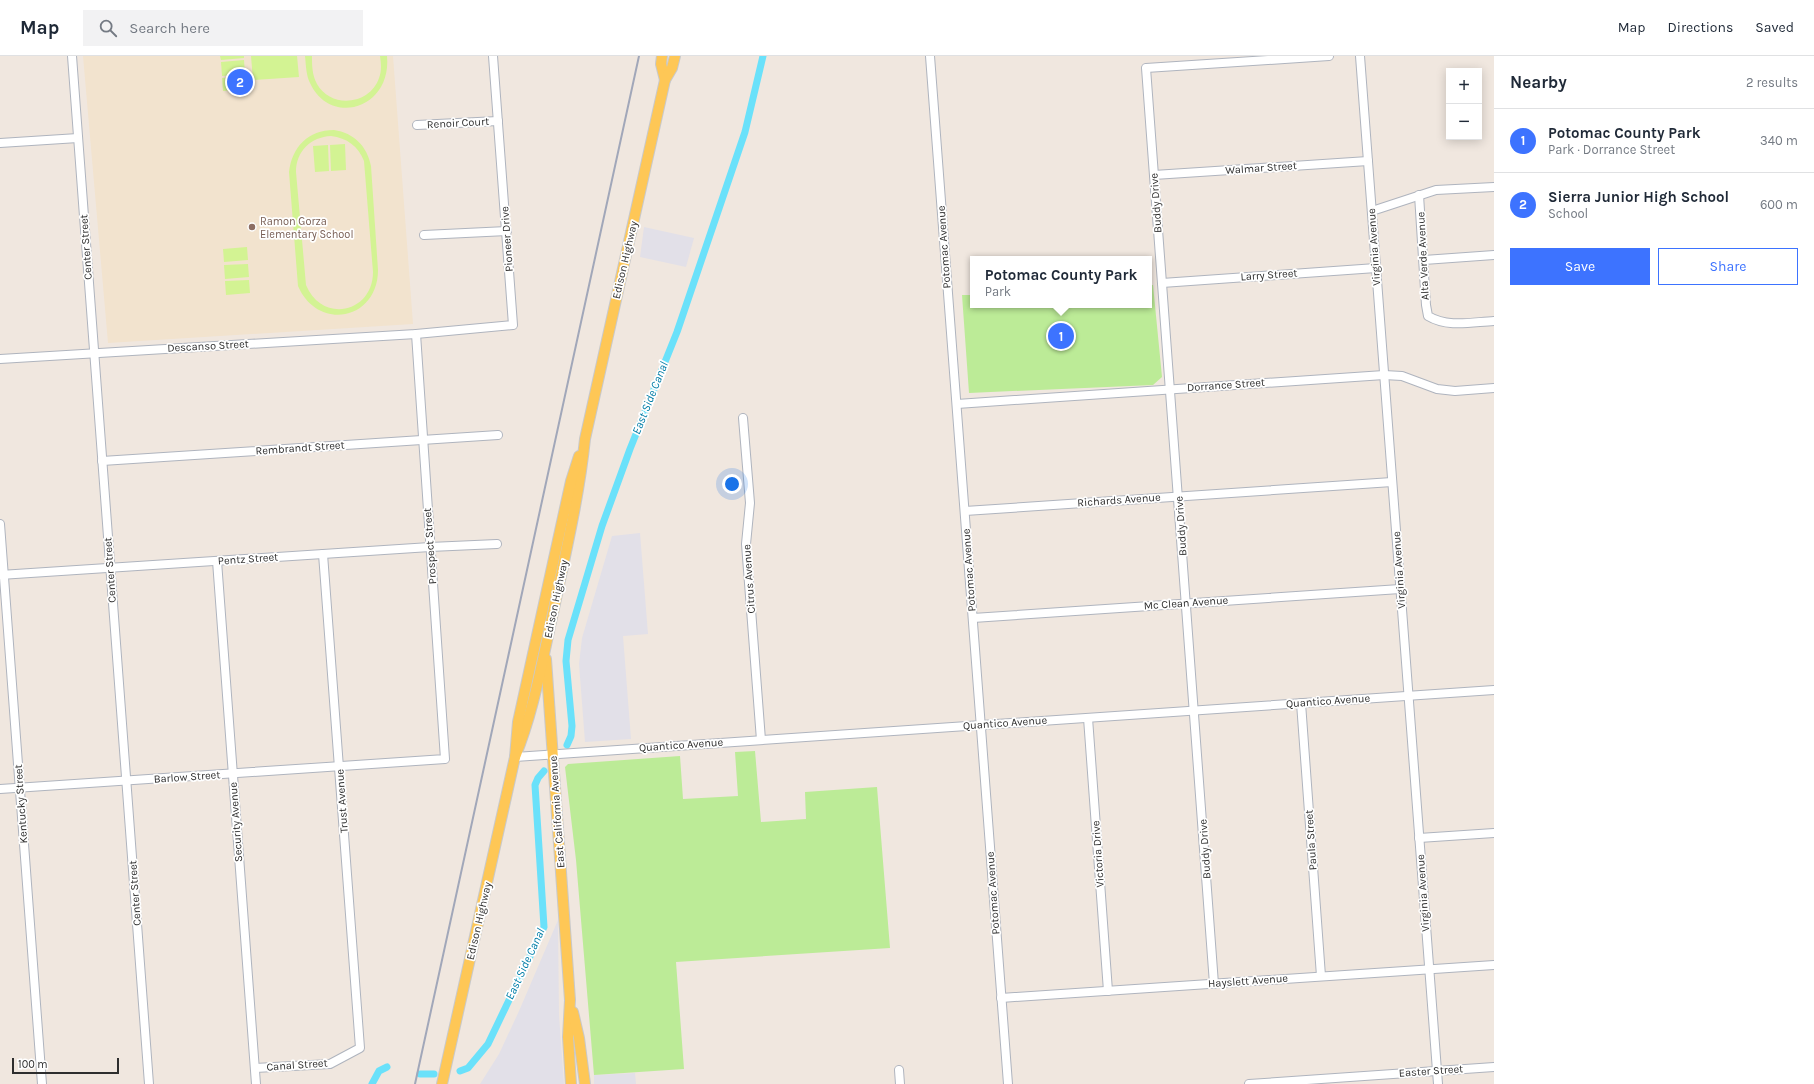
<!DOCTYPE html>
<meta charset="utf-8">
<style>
:root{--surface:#fff;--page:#f2f2f3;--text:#1f2937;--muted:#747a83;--line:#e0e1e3;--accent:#3d73ff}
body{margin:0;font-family:Karla,sans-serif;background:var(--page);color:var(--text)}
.controls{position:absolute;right:12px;top:12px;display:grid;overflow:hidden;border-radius:0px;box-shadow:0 2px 10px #0003}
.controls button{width:36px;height:36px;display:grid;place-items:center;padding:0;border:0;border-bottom:1px solid var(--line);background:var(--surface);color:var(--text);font:20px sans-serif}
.scale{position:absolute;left:12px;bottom:10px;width:107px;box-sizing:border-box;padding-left:4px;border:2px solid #2e2e2e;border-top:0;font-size:11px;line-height:14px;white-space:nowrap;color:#2e2e2e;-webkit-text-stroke:3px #fff;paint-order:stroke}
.you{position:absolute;left:732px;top:428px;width:14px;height:14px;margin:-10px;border:3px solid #fff;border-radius:50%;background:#1a73e8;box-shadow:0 0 0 6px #1a73e833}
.badge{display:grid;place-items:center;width:26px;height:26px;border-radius:50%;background:var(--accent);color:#fff;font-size:13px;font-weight:700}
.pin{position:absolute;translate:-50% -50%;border:2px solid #fff;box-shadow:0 1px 4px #0006}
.popup{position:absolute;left:970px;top:200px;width:182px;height:52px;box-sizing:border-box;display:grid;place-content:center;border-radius:0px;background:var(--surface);filter:drop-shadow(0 1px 3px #0005);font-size:13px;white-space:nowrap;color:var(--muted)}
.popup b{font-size:15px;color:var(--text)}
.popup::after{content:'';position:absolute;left:50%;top:100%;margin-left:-8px;border:8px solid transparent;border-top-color:var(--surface)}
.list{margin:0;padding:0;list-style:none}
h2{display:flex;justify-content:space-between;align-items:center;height:52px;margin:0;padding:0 16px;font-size:17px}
h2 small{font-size:13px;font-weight:400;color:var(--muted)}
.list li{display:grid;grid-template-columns:26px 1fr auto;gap:12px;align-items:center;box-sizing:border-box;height:64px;padding:0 16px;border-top:1px solid var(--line)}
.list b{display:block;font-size:15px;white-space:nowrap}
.list p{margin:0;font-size:13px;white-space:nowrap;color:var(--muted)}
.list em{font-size:13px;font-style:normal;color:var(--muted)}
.actions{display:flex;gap:8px;padding:12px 16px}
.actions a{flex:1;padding:9px 0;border:1px solid var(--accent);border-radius:0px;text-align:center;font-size:14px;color:var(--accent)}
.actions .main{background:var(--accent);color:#fff}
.icon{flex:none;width:22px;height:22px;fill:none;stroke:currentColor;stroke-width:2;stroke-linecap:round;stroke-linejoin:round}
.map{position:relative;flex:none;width:1494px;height:1028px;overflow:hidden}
header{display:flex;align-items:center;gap:24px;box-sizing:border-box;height:56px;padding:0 20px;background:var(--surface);border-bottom:1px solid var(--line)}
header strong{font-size:19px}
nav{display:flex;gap:22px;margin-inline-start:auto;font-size:14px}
.search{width:280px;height:36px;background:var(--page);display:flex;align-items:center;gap:10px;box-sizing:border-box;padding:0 14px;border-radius:0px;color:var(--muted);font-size:15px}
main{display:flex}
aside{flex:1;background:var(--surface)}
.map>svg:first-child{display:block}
</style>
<header>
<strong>Map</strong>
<div class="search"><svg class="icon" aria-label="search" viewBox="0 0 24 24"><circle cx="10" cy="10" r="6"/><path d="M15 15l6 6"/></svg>Search here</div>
<nav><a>Map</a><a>Directions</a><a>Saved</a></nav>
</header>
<main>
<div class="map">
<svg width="1494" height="1028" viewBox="0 0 1494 1028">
<rect width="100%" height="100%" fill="#f0e7df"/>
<g fill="#e2e0e8">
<polygon points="644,171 694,182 686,211 640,201"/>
<polygon points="640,477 648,578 623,580 631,683 585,686 579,608 582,582 612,480"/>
<polygon points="558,864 559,959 564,1028 480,1028 499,998 519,955"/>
<polygon points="635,1017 636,1028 594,1028 594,1019"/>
</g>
<polygon fill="#f2e3ce" points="83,0 393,0 413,268 108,287"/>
<g fill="#bceb97">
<polygon points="1149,229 1153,229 1162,321 1153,329 969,337 962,239 973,239 973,249 1149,249"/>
<polygon points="755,695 761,766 806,763 805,736 877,731 890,892 676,906 684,1013 594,1019 576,804 565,711 568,708 680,700 683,743 738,740 735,696"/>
</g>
<g fill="#d3f393" fill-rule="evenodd">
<polygon points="220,0 244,0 244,2 221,4"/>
<polygon points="251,0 297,0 299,21 253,24"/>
<path d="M305 0H312C312 9 312 19 317 28 331 53 370 49 379 22 382 15 381 7 380 0H387C392 53 330 71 310 27 306 19 306 9 305 0Z"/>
<polygon points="244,4 245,18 222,20 221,6"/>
<polygon points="246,20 247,33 223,35 222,22"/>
<path d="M334 74C354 77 367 90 371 110L378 214C378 264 318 276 298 230L289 116C292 91 308 74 334 74ZM331 80C347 82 358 90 364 105L373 216C373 257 322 268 306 229L296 116C296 95 311 81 331 80Z"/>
<polygon points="345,88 346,114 331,115 330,89"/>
<polygon points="328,89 329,115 315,116 313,90"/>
<polygon points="247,191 248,204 224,206 223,193"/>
<polygon points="248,208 249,221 225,223 224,209"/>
<polygon points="249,224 250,237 226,239 225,225"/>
</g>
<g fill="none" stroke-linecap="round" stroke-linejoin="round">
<g stroke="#6ae1fa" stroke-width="7">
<polyline points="567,689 571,680 572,670 566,605 568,584 602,470 630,393 677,276 745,76 763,0"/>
<polyline points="460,1015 468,1012 488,988 544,871 535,729 538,722 544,715"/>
<polyline points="420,1018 434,1018"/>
<polyline points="372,1028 379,1015 387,1011"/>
</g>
<defs>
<g id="minor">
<polyline points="72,0 149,1028"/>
<polyline points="930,0 1008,1028"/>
<polyline points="1360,0 1438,1028"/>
<polyline points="417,69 498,65"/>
<polyline points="0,87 78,82"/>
<polyline points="1154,119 1368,105"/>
<path d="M1419 139 1426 249 1428 260C1448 272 1472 266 1494 265"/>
<polyline points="1372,155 1436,134 1494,131"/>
<polyline points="424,179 507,175"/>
<polyline points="1424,204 1494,199"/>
<polyline points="1162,227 1376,212"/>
<polyline points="0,303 416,278 513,269 493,0"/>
<polyline points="957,348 1384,319 1402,320 1437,333 1455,335 1494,332"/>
<polyline points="743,362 750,447 746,488 761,684"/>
<polyline points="102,405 498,379"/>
<polyline points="965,455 1392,426"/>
<polyline points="0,468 42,1028"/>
<polyline points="217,505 256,1028"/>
<polyline points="0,519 430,491 497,488"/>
<polyline points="973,562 1400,533"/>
<polyline points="1301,647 1321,920"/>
<polyline points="1088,662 1108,935"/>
<polyline points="515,701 1494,634"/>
<polyline points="0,733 445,703 416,278"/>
<polyline points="1419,782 1494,777"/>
<polyline points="1214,928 1146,12 1329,0"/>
<polyline points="1001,942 1494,909"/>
<polyline points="255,1012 330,1008 360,992 323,498"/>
<polyline points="899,1014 900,1028"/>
<polyline points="1249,1028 1494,1011"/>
</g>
<g id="major">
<polyline points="662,0 661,8 665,24"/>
<polyline points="546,603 570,944 568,981 571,1028"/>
<path d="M515 701C534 655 542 605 553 557 565 499 579 442 585 383L665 24 672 12 675 0"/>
<polyline points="573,956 579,982 585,1028"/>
<polyline points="442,1028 515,701 518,666 571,425 579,400"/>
</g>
</defs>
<use href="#minor" stroke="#afb4be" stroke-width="10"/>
<use href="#major" stroke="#c9c9c9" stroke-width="12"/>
<use href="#minor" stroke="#fff" stroke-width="8"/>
<use href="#major" stroke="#fec756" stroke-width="10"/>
<polyline stroke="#a1a7b9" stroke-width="2" points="415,1028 639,0"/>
</g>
<circle fill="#8d6e63" stroke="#fff" stroke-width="1.5" cx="252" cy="171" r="4"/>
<g text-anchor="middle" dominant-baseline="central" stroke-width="3.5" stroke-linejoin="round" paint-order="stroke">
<g font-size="11" fill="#2e2e2e" stroke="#fff">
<text transform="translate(458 67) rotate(-3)">Renoir Court</text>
<text transform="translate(1261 112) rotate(-4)">Walmar Street</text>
<text transform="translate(1156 147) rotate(-94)">Buddy Drive</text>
<text transform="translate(507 183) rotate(-94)">Pioneer Drive</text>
<text transform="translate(86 191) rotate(-94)">Center Street</text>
<text transform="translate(944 191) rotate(-94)">Potomac Avenue</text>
<text transform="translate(1374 191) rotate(-94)">Virginia Avenue</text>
<text transform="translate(1423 200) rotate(-93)">Alta Verde Avenue</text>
<text transform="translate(625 204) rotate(-77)">Edison Highway</text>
<text transform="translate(1269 219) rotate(-4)">Larry Street</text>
<text transform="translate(208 290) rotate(-3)">Descanso Street</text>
<text transform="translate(1226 329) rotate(-4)">Dorrance Street</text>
<text transform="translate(300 392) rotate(-4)">Rembrandt Street</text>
<text transform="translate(1119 444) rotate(-4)">Richards Avenue</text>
<text transform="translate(1181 470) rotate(-94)">Buddy Drive</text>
<text transform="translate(430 490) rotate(-94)">Prospect Street</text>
<text transform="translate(248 503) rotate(-4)">Pentz Street</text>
<text transform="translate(110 514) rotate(-94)">Center Street</text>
<text transform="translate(969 514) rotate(-94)">Potomac Avenue</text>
<text transform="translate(1399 514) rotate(-94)">Virginia Avenue</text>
<text transform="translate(749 523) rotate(-94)">Citrus Avenue</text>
<text transform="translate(556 543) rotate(-78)">Edison Highway</text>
<text transform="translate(1186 547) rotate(-4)">Mc Clean Avenue</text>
<text transform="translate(1328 645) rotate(-4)">Quantico Avenue</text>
<text transform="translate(1005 667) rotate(-4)">Quantico Avenue</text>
<text transform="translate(681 689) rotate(-4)">Quantico Avenue</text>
<text transform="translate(187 721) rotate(-4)">Barlow Street</text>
<text transform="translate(342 745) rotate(-94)">Trust Avenue</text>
<text transform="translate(21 748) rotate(-94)">Kentucky Street</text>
<text transform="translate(557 756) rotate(-94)">East California Avenue</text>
<text transform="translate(236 766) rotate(-94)">Security Avenue</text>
<text transform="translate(1311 784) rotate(-94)">Paula Street</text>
<text transform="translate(1205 793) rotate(-94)">Buddy Drive</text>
<text transform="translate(1098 798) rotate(-94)">Victoria Drive</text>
<text transform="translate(135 837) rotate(-94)">Center Street</text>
<text transform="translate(993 837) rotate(-94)">Potomac Avenue</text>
<text transform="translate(1423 837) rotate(-94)">Virginia Avenue</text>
<text transform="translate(479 865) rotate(-77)">Edison Highway</text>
<text transform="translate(1248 925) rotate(-4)">Hayslett Avenue</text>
<text transform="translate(297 1009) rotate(-4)">Canal Street</text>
<text transform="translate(1431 1015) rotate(-4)">Easter Street</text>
</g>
<g font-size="11" fill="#785e54" stroke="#fff" text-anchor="start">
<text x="260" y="165">Ramon Gorza<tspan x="260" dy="13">Elementary School</tspan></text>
</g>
<g font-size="12" font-style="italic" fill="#017da7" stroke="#fff">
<text transform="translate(650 342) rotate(-68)">East Side Canal</text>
<text transform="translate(525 908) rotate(-65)">East Side Canal</text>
</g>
</g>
</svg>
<div class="controls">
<button>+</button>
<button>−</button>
</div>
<div class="scale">100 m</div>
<div class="you"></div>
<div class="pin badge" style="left:1061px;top:280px">1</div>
<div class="popup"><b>Potomac County Park</b>Park</div>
<div class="pin badge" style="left:240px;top:26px">2</div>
</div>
<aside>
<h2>Nearby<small>2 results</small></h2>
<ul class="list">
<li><span class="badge">1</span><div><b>Potomac County Park</b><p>Park · Dorrance Street</p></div><em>340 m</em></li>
<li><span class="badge">2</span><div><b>Sierra Junior High School</b><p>School</p></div><em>600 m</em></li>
</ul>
<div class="actions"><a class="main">Save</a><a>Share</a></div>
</aside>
</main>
